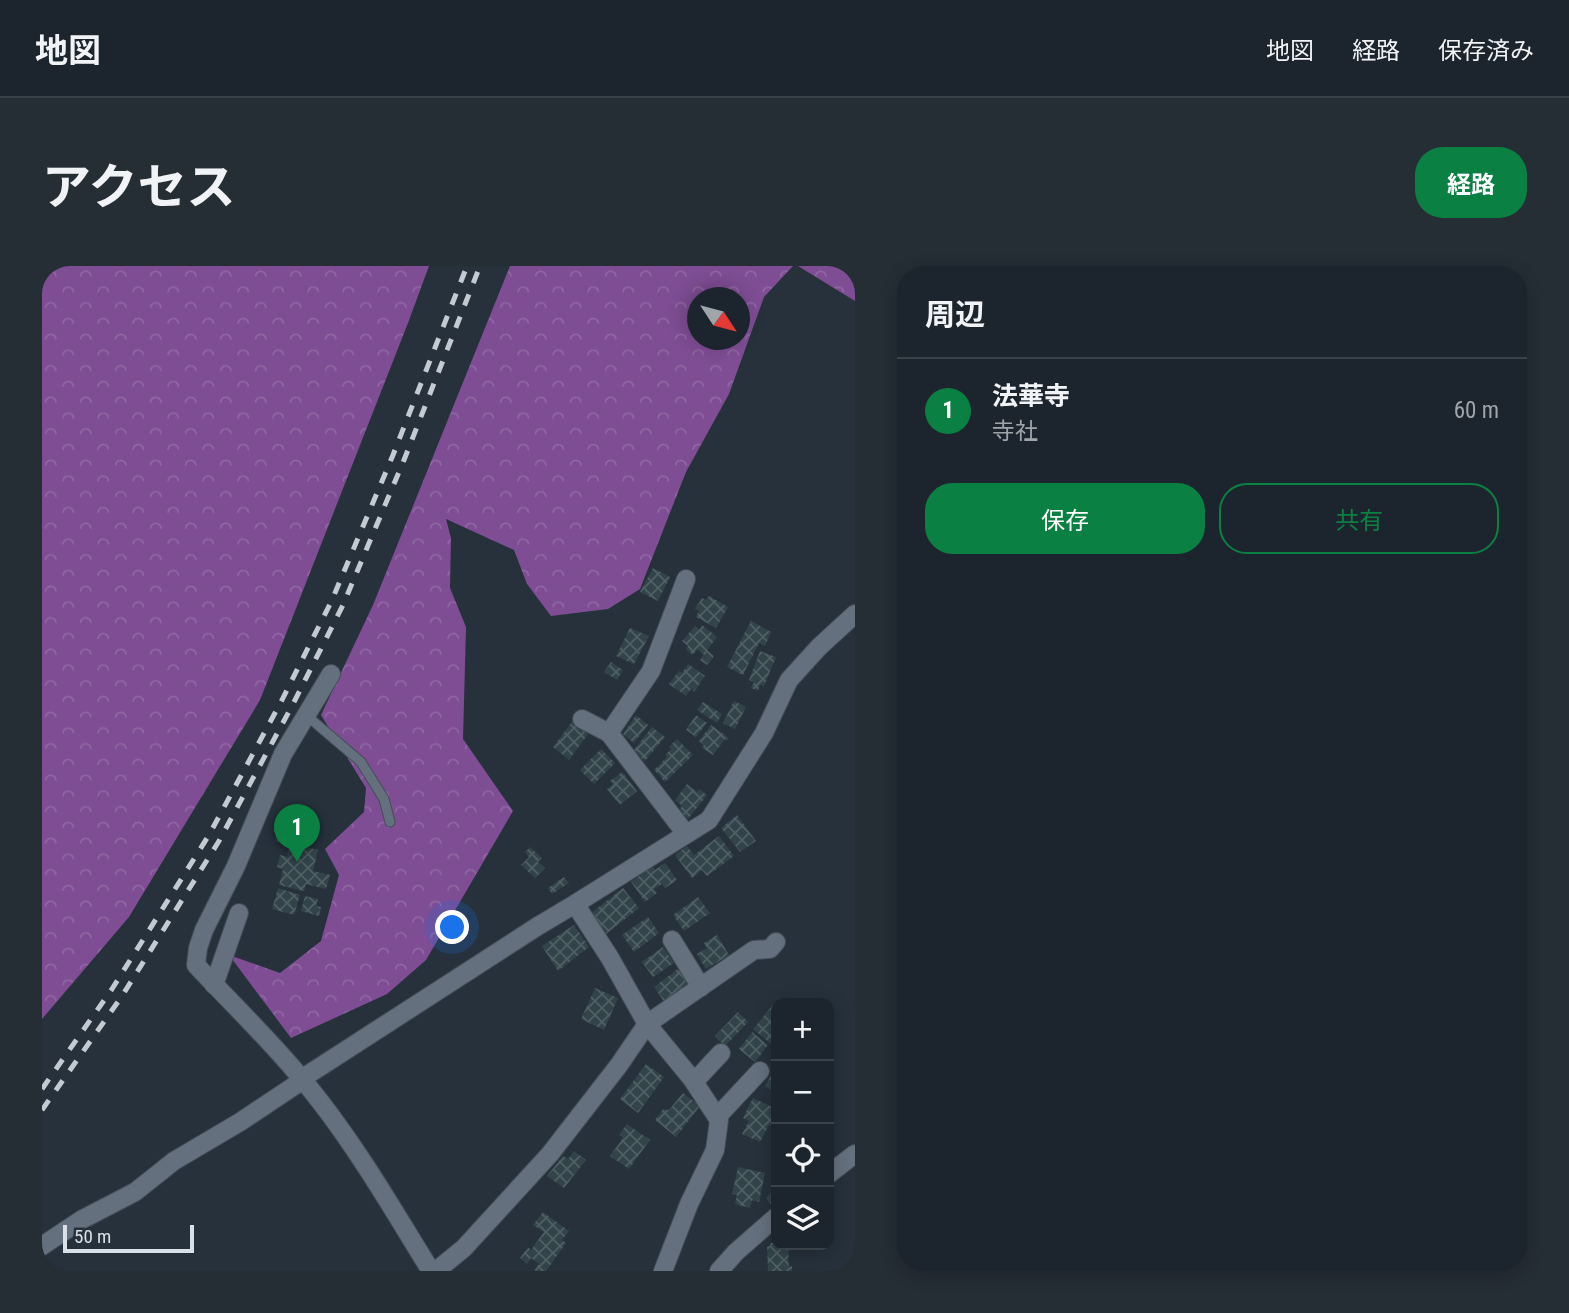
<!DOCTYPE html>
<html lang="ja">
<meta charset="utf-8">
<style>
:root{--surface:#1c252d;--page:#252d35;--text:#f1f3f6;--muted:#a0a5aa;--line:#3a4249;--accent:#0b8043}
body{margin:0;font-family:"Roboto Condensed","Noto Sans JP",sans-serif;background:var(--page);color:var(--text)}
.controls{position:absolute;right:21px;bottom:21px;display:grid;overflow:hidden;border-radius:14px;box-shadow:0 4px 18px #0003}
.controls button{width:63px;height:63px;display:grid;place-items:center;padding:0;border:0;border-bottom:2px solid var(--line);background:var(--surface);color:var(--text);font:35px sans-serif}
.compass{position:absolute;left:645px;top:21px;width:63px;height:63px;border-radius:50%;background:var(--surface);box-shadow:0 4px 18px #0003;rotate:126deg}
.scale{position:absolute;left:21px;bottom:18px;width:131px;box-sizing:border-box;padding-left:7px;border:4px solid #d9e0e7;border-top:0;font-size:19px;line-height:24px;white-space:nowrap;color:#d9e0e7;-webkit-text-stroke:5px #26313c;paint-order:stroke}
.you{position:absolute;left:411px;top:662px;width:24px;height:24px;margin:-18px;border:5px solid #fff;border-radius:50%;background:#1a73e8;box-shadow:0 0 0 10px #1a73e833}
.badge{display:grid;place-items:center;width:46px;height:46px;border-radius:50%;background:var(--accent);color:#fff;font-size:23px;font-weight:700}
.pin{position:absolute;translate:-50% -58px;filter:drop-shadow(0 2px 4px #0008)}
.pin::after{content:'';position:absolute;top:37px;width:24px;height:21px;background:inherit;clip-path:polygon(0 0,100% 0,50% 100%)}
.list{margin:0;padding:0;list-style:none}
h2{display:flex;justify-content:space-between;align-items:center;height:91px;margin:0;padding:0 28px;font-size:30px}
h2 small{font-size:23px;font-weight:400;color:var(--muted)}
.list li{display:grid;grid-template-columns:46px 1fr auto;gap:21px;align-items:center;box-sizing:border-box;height:105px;padding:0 28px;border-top:2px solid var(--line)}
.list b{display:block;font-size:26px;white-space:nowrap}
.list p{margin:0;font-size:23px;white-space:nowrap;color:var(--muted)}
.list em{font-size:23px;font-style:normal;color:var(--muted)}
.actions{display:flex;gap:14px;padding:21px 28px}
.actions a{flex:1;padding:16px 0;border:2px solid var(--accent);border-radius:28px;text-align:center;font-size:24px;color:var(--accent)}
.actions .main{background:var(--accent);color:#fff}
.icon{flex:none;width:38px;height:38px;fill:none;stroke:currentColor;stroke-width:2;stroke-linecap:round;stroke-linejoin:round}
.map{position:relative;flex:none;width:813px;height:1005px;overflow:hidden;border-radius:28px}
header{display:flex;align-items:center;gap:42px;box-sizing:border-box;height:98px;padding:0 35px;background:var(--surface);border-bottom:2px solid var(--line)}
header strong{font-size:33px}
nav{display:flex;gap:38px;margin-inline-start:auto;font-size:24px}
.intro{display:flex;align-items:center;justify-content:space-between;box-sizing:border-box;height:168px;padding:0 42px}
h1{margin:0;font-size:49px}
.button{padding:18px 32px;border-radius:28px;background:var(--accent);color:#fff;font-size:24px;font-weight:700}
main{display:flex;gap:42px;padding:0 42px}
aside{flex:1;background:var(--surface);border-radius:28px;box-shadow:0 4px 18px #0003}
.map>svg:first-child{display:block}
</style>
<header>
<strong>地図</strong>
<nav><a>地図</a><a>経路</a><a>保存済み</a></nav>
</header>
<div class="intro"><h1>アクセス</h1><a class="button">経路</a></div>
<main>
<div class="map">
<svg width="813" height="1005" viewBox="0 0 813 1005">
<defs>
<pattern id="forest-crowns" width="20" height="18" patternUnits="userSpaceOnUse" patternTransform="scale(1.75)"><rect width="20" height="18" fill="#7e4d94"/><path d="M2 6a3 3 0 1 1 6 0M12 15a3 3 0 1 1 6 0" fill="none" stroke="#9066a3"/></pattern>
<pattern id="building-cross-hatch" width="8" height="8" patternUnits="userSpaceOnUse" patternTransform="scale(1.75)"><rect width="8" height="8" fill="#32444a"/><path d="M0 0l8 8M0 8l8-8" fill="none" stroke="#4f5f64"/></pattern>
</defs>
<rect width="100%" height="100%" fill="#26313c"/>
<g fill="url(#forest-crowns)" fill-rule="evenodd">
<polygon points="0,0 387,0 366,57 218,434 87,651 0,753"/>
<path d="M468 0H751L722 31 687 128 644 206 598 323 566 343 509 350 485 318 472 284 404 253 409 272 408 322 424 361 421 473 471 545 384 694 345 728 249 772 187 689 238 707 279 675 297 609 283 583 322 546 324 522 279 449 331 339ZM656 32H698V74H656Z"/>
<polygon points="756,0 813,0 813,35"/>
</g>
<g fill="url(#building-cross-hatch)">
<polygon points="611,302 628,311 616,335 598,326"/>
<polygon points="667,330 686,341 674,362 654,351 657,345 653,343 660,332 664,334"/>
<polygon points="709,355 729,366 723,380 717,377 701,409 685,401"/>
<polygon points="660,359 675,371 665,384 672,390 665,399 658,394 662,389 655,383 651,389 644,383 646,380 640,375 653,360 657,364"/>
<polygon points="588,362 607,370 592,398 574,390"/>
<polygon points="718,385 734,391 722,420 718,419 716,425 709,422 712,416 707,414"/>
<polygon points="569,396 581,404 575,414 562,406"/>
<polygon points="646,398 663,410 652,426 649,423 644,430 627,418 637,405 640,407"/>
<polygon points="692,435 704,441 693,463 681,457"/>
<polygon points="661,436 680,448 675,457 655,444"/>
<polygon points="594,449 606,459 592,477 581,468"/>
<polygon points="654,449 665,457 654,471 644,464"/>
<polygon points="530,456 546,468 527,494 511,481"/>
<polygon points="669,459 687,472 685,474 683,473 671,489 660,482 662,479 657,475"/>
<polygon points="610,461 623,471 603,495 591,485"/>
<polygon points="635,473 651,489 623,516 612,504 625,491 623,489 629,483 627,481"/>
<polygon points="559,483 573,497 552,518 538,504"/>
<polygon points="580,506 595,525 578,539 565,523 571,518 568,515"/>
<polygon points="645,518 655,526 657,523 665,529 646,553 636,545 640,540 633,534"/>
<polygon points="695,549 714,575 698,586 679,562"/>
<polygon points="236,550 252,555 244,578 233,575 235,567 231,565"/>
<polygon points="677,570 692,590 665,610 660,604 650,612 633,589 645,580 652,589"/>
<polygon points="248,577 276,584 271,605 288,609 284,623 264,618 262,625 237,619 241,603 235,601 238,589 245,591"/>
<polygon points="488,581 500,592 496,596 503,602 493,612 479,599 487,591 483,586"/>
<polygon points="623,597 635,614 623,622 620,618 612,623 615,627 603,636 589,616 610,600 613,604"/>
<polygon points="522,611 527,617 510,628 506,622"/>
<polygon points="236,622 258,629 252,649 230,643"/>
<polygon points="581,622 597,642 564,668 548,648"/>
<polygon points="263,630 276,633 274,640 279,641 277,650 259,645"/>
<polygon points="656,631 668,647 642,665 631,649"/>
<polygon points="606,651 617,667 592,686 580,669"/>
<polygon points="532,659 547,681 516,705 500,680"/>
<polygon points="675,669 687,689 664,703 655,688 665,682 662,677"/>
<polygon points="621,681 632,697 611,711 600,696"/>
<polygon points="637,702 649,718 623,737 612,721"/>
<polygon points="553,722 576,732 562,764 539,753"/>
<polygon points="734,735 734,771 729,778 711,763"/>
<polygon points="696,746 706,756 683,780 673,770"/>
<polygon points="710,766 726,779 713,796 697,783"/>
<polygon points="604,798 622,811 596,847 578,833"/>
<polygon points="730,808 734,811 734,827 723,820"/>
<polygon points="641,827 658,840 634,871 613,854 621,843 627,844"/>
<polygon points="711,832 734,843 734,862 727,859 718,876 700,868 707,855 701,852"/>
<polygon points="585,858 608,874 587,903 568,890 581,872 577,869"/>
<polygon points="532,885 544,894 522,922 505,910 521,890 526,893"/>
<polygon points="696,901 723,907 717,936 710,934 708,942 693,938 695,929 690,928"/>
<polygon points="734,922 734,938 731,941 724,932"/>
<polygon points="501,946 527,965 520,974 524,977 504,1005 494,1005 492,1004 497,998 489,992 485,998 478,992 486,981 489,984 502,966 491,959"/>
<polygon points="728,977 734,977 734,979 746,980 747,1001 750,1000 750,1005 726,1005 725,980 728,980"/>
</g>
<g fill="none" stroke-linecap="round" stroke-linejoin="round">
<defs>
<polyline id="lane" points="264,449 319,496 342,533 348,556"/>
<g id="street">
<polyline points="644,313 609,405 567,467 644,568"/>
<path d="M289 408 241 488 194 600 162 664 156 682 154 699C195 743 240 786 277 834 319 888 353 947 389 1005"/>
<polyline points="540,453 567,467"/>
<polyline points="533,638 568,692 605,758 650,813 677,854 673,884 647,938 621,1005"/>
<polyline points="630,674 659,721"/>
<polyline points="172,719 197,647"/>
<polyline points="652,816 679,787"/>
<polyline points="675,851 718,805"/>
<polyline points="787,908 813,888"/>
<polyline points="0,980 39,954 93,926 132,895 198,856 261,814 267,808 496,660 533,638 667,554 722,467 747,414 777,381 813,348"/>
<polyline points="394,1005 422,982 508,888 577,799 605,758 712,684 728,683 734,676"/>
<polyline points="677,1005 694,986 734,951"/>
</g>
</defs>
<use href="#lane" stroke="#444d56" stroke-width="11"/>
<use href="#street" stroke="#444d56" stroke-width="20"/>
<use href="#lane" stroke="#64707d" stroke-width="9"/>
<use href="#street" stroke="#64707d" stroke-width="18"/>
<g stroke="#c3cad2" stroke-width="5" stroke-dasharray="12 12" stroke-linecap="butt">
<polyline points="0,823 70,723 167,569 240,434 290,334 351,189 425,0"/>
<polyline points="0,844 80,730 177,575 250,440 301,339 362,194 438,0"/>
</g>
</g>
</svg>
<div class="controls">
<button>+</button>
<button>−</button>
<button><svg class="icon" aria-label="locate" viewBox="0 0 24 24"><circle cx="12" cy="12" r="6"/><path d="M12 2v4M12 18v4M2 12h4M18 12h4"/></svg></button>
<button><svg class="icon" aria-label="layers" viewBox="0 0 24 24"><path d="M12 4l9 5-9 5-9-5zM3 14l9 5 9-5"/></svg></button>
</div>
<svg class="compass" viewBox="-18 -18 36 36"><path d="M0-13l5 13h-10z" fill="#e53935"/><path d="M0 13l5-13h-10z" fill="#a0a5aa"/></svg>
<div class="scale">50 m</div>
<div class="you"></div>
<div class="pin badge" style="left:255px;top:596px">1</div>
</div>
<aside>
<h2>周辺<small></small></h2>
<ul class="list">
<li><span class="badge">1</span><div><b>法華寺</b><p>寺社</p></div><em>60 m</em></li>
</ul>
<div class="actions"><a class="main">保存</a><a>共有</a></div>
</aside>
</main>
